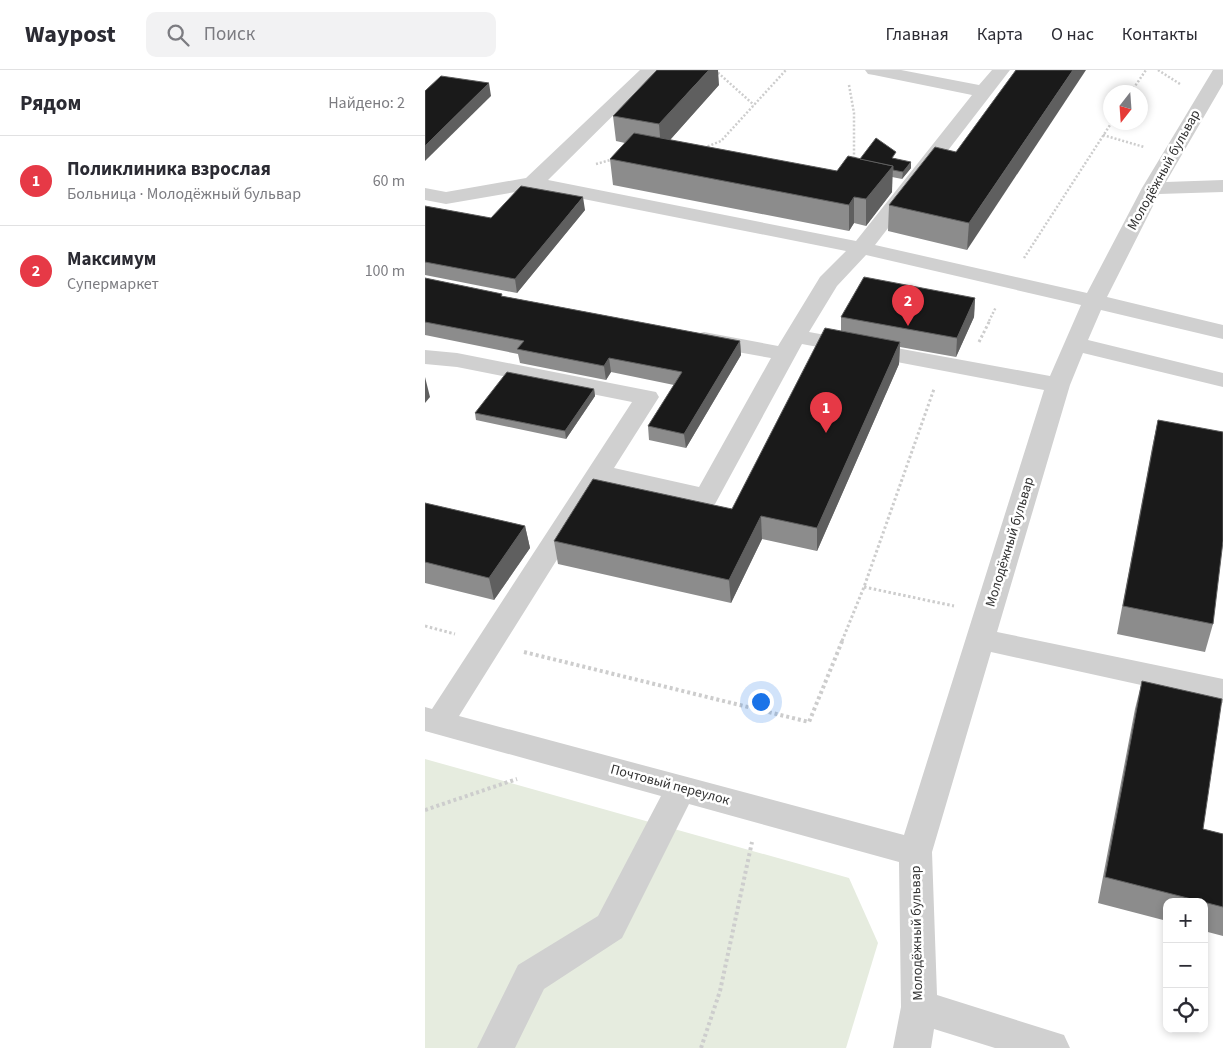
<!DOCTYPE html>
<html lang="ru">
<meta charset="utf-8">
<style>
:root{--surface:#fff;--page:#f2f2f3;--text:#2b2b33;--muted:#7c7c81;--line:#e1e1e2;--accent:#e63946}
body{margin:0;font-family:"Source Sans 3",sans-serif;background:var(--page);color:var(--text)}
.controls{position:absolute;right:15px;bottom:15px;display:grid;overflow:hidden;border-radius:10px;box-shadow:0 2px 8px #0003}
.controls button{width:45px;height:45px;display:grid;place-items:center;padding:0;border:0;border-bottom:1px solid var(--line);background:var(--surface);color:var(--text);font:25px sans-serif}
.compass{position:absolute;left:678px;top:15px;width:45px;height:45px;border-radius:50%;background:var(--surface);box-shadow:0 2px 8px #0003;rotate:197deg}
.you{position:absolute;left:335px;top:631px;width:18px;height:18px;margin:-12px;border:4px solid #fff;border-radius:50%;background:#1a73e8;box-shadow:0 0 0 8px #1a73e833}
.badge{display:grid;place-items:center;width:32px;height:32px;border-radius:50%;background:var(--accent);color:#fff;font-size:16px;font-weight:700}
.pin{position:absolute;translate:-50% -41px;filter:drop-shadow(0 1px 2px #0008)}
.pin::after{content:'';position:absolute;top:26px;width:18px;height:15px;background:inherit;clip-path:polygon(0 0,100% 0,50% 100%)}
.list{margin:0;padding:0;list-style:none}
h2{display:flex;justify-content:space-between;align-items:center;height:65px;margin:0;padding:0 20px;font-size:21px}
h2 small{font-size:16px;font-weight:400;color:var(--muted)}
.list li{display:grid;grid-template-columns:32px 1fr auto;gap:15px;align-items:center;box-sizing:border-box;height:90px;padding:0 20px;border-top:1px solid var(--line)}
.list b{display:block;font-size:19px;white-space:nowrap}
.list p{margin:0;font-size:16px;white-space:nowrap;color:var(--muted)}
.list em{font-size:16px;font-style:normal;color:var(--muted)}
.icon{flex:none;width:28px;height:28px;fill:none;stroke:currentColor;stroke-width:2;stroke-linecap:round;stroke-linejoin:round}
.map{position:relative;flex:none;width:798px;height:978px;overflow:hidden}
header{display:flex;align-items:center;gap:30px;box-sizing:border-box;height:70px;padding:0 25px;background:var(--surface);border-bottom:1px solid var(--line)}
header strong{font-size:24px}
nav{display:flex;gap:28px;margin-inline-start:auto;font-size:18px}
.search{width:350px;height:45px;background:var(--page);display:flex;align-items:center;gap:12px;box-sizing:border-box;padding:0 18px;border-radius:10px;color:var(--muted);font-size:19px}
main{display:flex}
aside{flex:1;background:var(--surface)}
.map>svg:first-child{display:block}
</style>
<header>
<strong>Waypost</strong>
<div class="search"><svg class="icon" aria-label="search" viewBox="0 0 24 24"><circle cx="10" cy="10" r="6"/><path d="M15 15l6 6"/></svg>Поиск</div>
<nav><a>Главная</a><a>Карта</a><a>О нас</a><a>Контакты</a></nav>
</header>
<main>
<aside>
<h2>Рядом<small>Найдено: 2</small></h2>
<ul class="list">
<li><span class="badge">1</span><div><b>Поликлиника взрослая</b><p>Больница · Молодёжный бульвар</p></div><em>60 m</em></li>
<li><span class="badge">2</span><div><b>Максимум</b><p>Супермаркет</p></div><em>100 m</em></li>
</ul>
</aside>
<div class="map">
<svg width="798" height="978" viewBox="0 0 798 978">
<rect width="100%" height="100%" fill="#fff"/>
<polygon fill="#e6ecdf" points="0,689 424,808 453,873 421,978 0,978"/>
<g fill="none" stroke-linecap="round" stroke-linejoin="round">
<g stroke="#cdcdcd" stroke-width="2.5" stroke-dasharray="2 2" stroke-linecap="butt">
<polyline points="290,0 329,35"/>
<polyline points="733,0 755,14"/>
<polyline points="424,15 429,43 429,91"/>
<polyline points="706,22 721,0"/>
<polyline points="678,65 719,77"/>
<polyline points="279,78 296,71 361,0"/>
<polyline points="171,94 189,89"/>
<polyline points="599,188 687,52"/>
<polyline points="564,251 571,237"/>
</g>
<g stroke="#cdcdcd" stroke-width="3" stroke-dasharray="2.5 2.5" stroke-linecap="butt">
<polyline points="554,272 565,250"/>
<polyline points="439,517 529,536"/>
<polyline points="0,556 30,564"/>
<polyline points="417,571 439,517 509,319"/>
</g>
<g stroke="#cdcdcd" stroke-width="4" stroke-dasharray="3 3" stroke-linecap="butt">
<polyline points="99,582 384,652 418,569"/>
<polyline points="0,740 92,709"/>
<polyline points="276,978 295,921 327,772"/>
</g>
<path fill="#d0d0d0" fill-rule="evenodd" d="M215 0H234L123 110 431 171 547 25 449 5 443 4 440 0H476L554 15 567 0H585L450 175 662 223 717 118 788 0H798V14L741 112 798 110V122L734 124 682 227 798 255V269L676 240 663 270 798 303V317L658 283 645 315 572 562 798 609V633L566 582 507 782 512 925 639 965 645 978H570L509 959 506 978H468L476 937 474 792 264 734 197 868 119 919 90 978H52L93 895 173 846 236 726 0 661V637L7 639 207 332 32 297 0 294V280L32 283 231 322 234 327 189 398 274 417 346 288 279 276 271 274 267 269 271 264 279 262 353 276 395 207 421 181 108 119 21 134 0 130V118L21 122 101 108ZM441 185 656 235 625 306 384 262 412 216ZM377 274 619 320 479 765 34 646 180 413 281 437 290 434Z"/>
</g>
<g fill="#8c8c8c">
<polygon points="591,0 542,180 463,161 464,135 531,82"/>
<polygon points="294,15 245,70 412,101 435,89 470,88 486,98 477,109 467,107 467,122 441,156 429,153 424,161 188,115 185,89 200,73 191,71 188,46"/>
<polygon points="0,136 66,148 160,140 92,223 0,205"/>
<polygon points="0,208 77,224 77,226 315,271 316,285 261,378 224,370 223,356 249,315 186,302 181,310 95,293 93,284 0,265"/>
<polygon points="550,228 549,247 531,287 475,277 474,294 392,481 337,469 306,533 133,494 129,471 307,439 416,261 416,247"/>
<polygon points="169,319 170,326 141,369 51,350 50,343"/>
<polygon points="733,350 788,554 780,582 692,564 727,378"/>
<polygon points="0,433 100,456 105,478 69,530 0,513"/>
<polygon points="717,611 778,759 798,764 798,866 779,861 779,832 742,832 742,851 673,833 710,639"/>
</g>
<g fill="#5f5f5f">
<polygon points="284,0 293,0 294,15 236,80 234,54"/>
<polygon points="648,0 661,0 542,180 544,153"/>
<polygon points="64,13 66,26 0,91 0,76"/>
<polygon points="486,92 486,98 477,109 478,102"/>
<polygon points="468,96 467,122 441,156 441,129"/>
<polygon points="158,127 160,140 92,223 90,209"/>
<polygon points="429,127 429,153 424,161 424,135"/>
<polygon points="550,228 549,247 531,287 532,268"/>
<polygon points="315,271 316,285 261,378 259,364"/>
<polygon points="475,272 474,294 392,481 392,458"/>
<polygon points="184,288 186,302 181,310 179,296"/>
<polygon points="0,307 5,327 0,333"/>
<polygon points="169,319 170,326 141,369 140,361"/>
<polygon points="336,446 337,469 306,533 304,510"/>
<polygon points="100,456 105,478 69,530 64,508"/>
</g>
<g fill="#1a1a1a" stroke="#5f5f5f">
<polygon points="232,0 284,0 234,54 188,46"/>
<polygon points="591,0 648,0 544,153 464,135 510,77 531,82"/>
<polygon points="16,6 64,13 0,76 0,21"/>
<polygon points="209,63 412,101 423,86 468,96 441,129 429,127 424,135 185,89"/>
<polygon points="451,68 471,82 467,88 486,92 478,102 468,100 468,96 435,89"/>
<polygon points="96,116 158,127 90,209 0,192 0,136 66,148"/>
<polygon points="439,207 550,228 532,268 416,247"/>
<polygon points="0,208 77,224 76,226 315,271 259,364 223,356 257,302 184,288 179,296 92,279 99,271 0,252"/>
<polygon points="400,258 475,272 392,458 336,446 304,510 129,471 168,409 307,439"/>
<polygon points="82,302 169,319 140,361 50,343"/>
<polygon points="733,350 798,362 798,471 788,554 698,536"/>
<polygon points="0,433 100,456 64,508 0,492"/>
<polygon points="717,611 797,629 778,759 798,764 798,837 680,807"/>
</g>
<g text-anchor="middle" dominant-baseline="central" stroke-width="5" stroke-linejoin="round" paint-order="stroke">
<g font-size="14" fill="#333" stroke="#fff">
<text transform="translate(739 100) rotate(-61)">Молодёжный бульвар</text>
<text transform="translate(585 472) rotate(-73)">Молодёжный бульвар</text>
<text transform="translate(245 715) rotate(15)">Почтовый переулок</text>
<text transform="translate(492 863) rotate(-91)">Молодёжный бульвар</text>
</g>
</g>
</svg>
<div class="controls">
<button>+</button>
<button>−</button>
<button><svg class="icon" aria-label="locate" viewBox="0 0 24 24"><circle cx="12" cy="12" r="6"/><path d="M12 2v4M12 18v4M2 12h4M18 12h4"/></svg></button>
</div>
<svg class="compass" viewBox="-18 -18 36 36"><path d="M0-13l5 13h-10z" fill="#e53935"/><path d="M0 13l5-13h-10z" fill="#7c7c81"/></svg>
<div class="you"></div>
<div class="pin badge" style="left:401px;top:363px">1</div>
<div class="pin badge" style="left:483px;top:256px">2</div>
</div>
</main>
